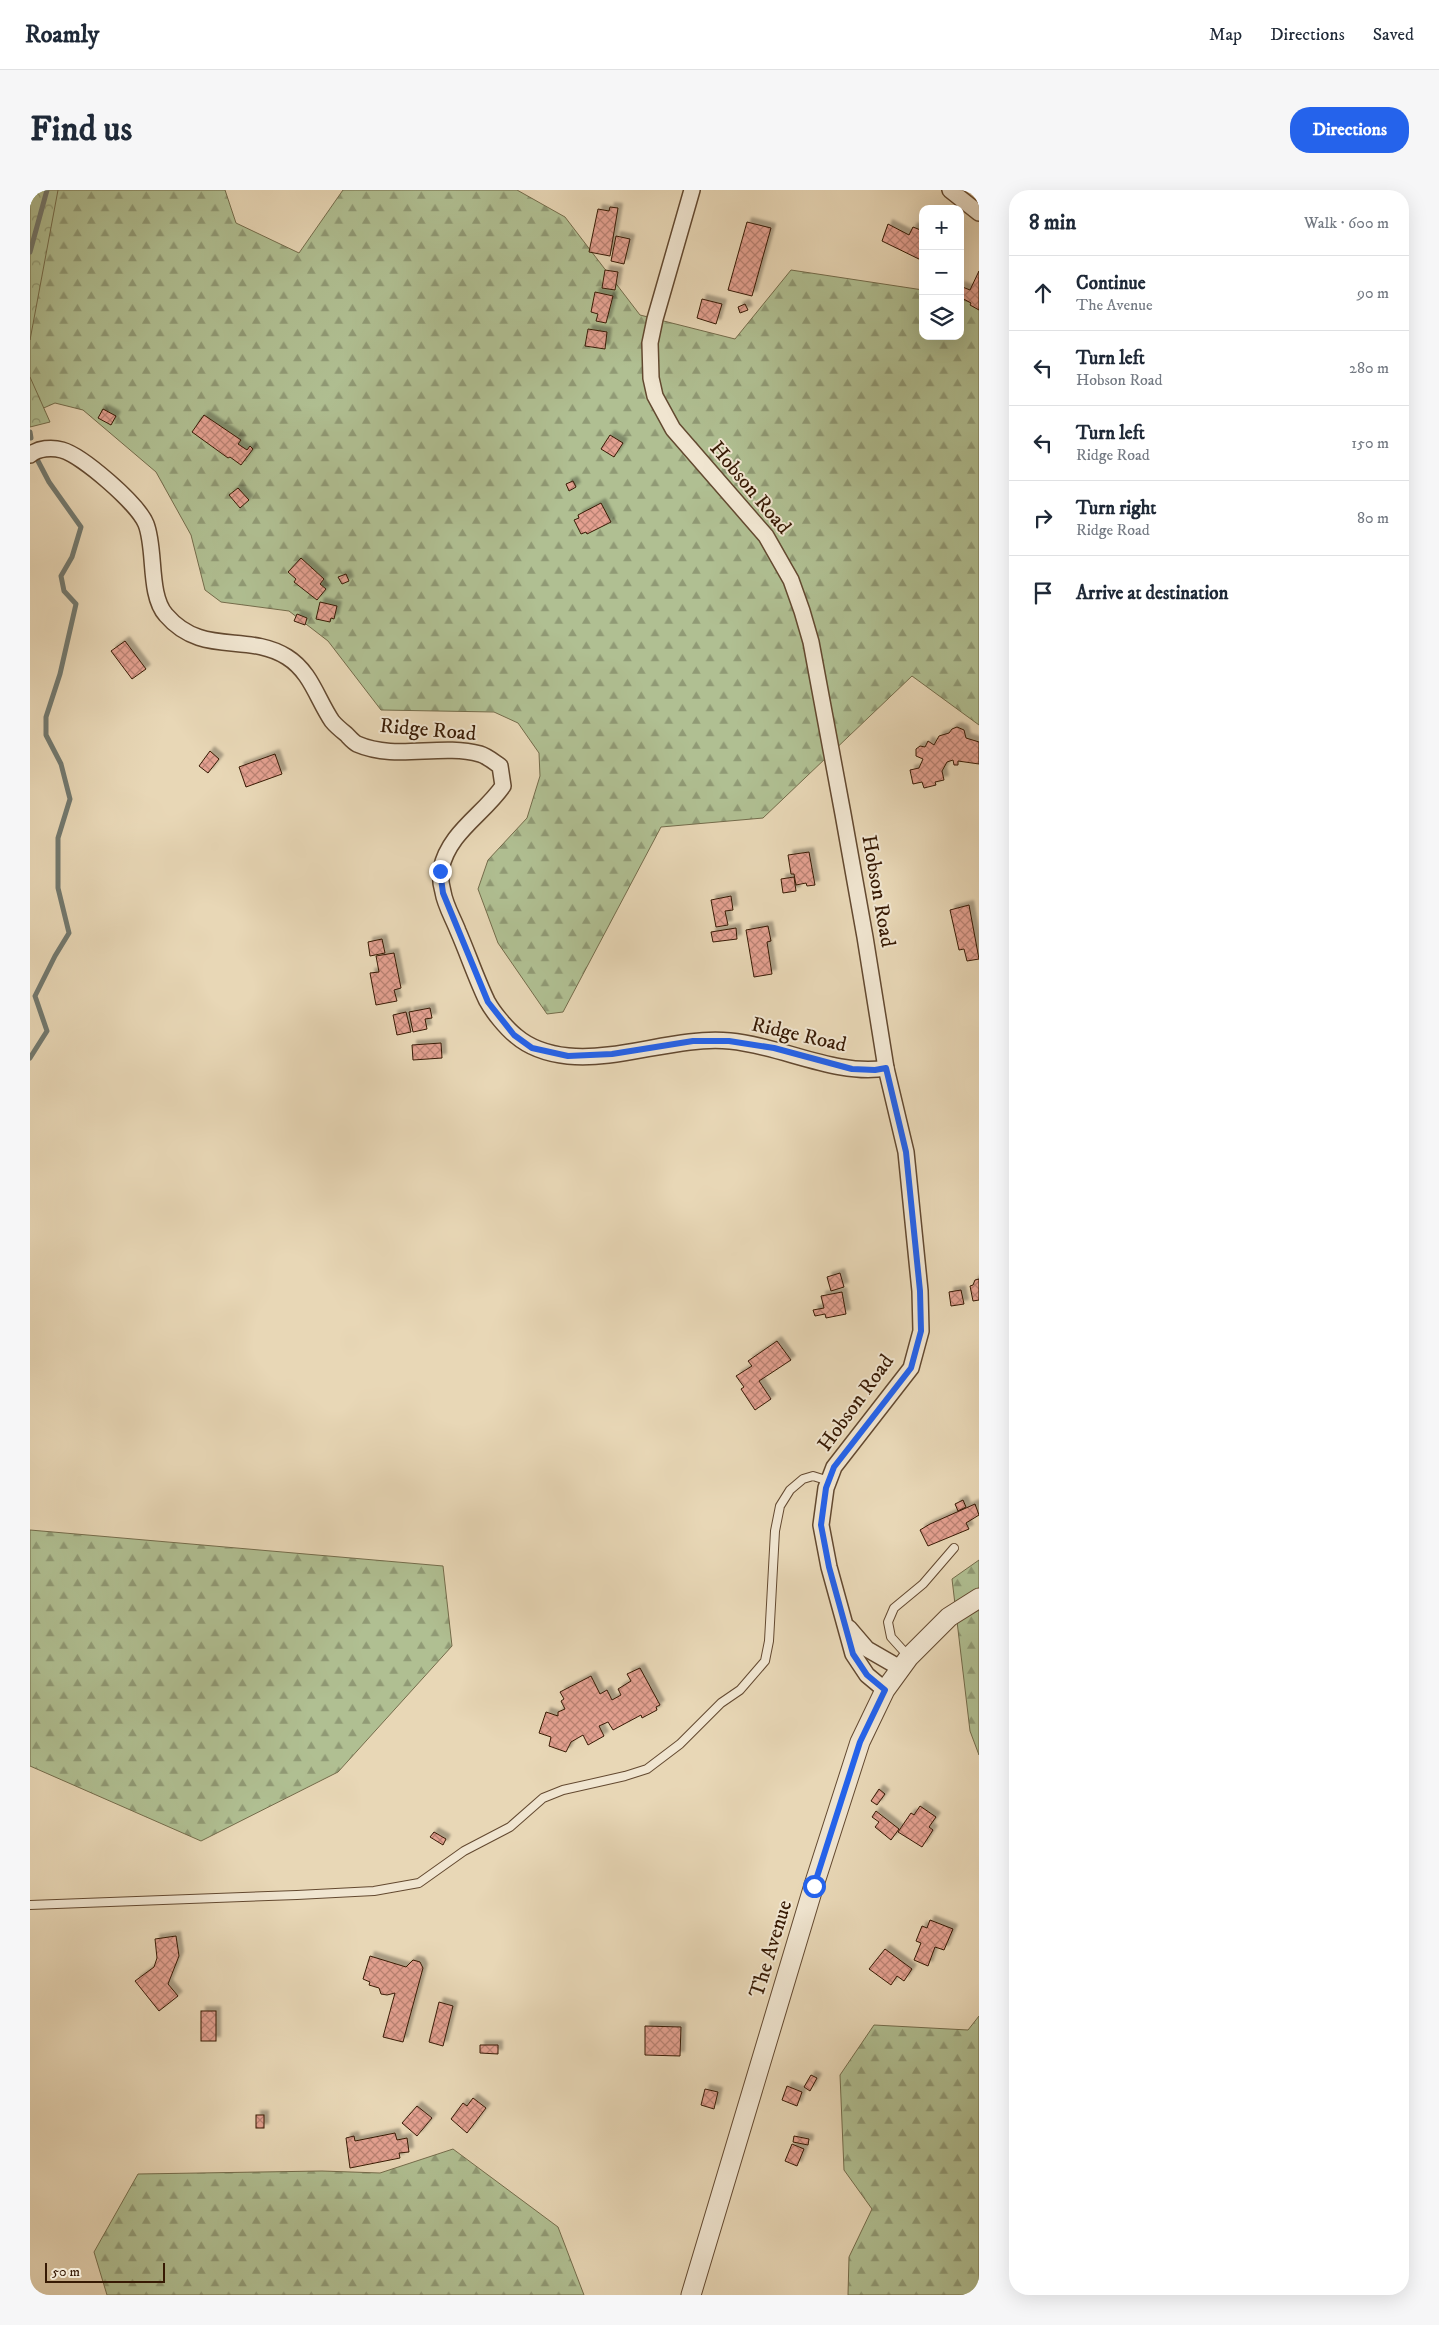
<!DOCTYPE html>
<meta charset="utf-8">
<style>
:root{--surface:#fff;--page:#f6f6f7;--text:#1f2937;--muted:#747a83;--line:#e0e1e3;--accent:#2563eb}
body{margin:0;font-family:"IM FELL DW Pica",serif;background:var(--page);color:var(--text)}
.controls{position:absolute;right:15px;top:15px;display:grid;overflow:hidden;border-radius:10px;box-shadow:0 5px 20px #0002}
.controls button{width:45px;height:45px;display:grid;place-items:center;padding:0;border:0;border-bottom:1px solid var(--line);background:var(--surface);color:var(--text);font:25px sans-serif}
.scale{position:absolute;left:15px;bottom:12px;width:120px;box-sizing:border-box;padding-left:5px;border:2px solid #371a04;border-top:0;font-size:14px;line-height:18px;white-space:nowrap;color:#371a04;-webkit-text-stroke:4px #f0e5d0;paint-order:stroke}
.stop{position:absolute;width:15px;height:15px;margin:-11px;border:4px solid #2563eb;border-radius:50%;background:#fff}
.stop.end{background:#2563eb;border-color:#fff;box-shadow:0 1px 5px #0008}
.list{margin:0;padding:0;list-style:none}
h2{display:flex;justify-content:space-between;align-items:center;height:65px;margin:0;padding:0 20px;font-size:21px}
h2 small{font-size:16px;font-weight:400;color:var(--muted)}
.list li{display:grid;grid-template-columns:32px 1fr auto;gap:15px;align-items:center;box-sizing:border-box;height:75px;padding:0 20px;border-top:1px solid var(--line)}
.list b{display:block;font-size:19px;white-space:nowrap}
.list p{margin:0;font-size:16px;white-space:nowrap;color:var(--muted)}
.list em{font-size:16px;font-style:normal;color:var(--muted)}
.icon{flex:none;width:28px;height:28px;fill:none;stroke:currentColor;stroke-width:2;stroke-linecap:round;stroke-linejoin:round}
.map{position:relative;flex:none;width:949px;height:2105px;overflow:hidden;border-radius:20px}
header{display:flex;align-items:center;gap:30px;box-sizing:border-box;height:70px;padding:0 25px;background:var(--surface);border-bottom:1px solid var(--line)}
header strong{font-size:24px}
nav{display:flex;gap:28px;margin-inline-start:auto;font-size:18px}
.intro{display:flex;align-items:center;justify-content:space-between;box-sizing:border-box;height:120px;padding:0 30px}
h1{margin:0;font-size:35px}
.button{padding:12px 22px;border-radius:20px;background:var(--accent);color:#fff;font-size:18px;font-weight:700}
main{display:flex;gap:30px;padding:0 30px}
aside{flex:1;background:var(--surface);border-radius:20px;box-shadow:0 5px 20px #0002}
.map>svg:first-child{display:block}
</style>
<header>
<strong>Roamly</strong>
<nav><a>Map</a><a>Directions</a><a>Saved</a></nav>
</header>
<div class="intro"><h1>Find us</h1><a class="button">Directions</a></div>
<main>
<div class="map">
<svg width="949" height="2105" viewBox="0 0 949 2105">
<defs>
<pattern id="forest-firs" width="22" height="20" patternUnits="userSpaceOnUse" patternTransform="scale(1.25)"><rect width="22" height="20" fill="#b0bf92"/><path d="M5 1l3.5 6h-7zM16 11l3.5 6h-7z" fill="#909a75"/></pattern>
<pattern id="park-crowns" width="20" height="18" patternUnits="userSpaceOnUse" patternTransform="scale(1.25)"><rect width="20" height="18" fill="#b0bf92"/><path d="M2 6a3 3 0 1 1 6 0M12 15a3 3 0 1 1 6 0" fill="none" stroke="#909a75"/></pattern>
<pattern id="building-cross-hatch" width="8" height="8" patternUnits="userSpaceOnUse" patternTransform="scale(1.25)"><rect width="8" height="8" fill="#e3a090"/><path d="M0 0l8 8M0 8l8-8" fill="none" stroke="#b98273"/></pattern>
<filter id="shadow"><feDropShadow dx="4.5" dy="-4.5" stdDeviation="1" flood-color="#0004"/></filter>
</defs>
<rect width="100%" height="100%" fill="#e8d7b6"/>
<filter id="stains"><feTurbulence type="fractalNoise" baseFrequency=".004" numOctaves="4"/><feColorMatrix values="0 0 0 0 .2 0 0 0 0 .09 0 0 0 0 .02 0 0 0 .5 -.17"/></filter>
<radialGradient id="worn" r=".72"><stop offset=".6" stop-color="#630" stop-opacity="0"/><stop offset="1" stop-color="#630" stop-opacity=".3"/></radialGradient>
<g fill="url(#forest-firs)" stroke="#746c4b">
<polygon points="0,0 195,0 206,33 269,63 313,0 487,0 535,27 610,125 705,149 761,80 893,100 893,146 930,146 930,109 949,115 949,535 882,486 733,628 631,637 533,822 517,824 468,753 448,699 458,670 497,628 510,586 509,563 488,533 464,522 351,520 298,451 259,421 191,412 175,400 161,345 126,282 53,220 25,213 0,224"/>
<polygon points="0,1340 413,1376 422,1456 308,1582 171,1651 0,1576"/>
<polygon points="949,1370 949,1565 940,1541 922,1389"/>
<polygon points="949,1826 949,2105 818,2105 819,2067 842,2019 814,1980 810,1885 844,1835 938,1840"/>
<polygon points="423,1959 528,2037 554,2105 77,2105 64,2062 108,1984 292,1981 350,1983"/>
</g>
<g fill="url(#park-crowns)" stroke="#746c4b">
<polygon points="0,0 28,0 0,150"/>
<polygon points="0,187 20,232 0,237"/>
</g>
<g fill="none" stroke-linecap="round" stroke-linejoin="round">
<g stroke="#72796f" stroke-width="5">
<polyline points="0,62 17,0"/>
<polyline points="0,242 1,248"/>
<polyline points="0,868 17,841 5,806 25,766 39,743 28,698 28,648 40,609 31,574 16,545 16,527 30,484 46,414 34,401 31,386 42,367 51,337 19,292 8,271"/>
</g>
</g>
<g fill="url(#building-cross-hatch)" stroke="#371a04" filter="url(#shadow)">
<polygon points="580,17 588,18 580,66 559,62 568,19 579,21"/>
<polygon points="717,32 741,38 722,106 698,100"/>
<polygon points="858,34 879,45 883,37 893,41 891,56 893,57 893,71 852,51"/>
<polygon points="586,46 600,49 594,74 581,71"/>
<polygon points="575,80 588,82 585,100 572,98"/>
<polygon points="949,81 949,120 940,115 941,113 930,107 930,96 940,100"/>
<polygon points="565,102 583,106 576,133 566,131 568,124 561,122"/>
<polygon points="672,109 692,114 686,134 667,128"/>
<polygon points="715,114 718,120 710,123 708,117"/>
<polygon points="558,139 577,142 575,159 555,156"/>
<polygon points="73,219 86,226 81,235 68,228"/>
<polygon points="174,225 211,250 208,254 217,260 220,256 223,259 211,275 200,267 198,268 162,242"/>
<polygon points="580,245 593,253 584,267 571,259"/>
<polygon points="543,291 546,297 539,301 536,294"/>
<polygon points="208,298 219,310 210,318 199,305"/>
<polygon points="571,313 581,332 557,344 556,342 551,344 544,330 549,328 548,325"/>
<polygon points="271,368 294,389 290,394 296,399 287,410 264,392 266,389 258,382"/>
<polygon points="316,384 319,391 312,394 308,387"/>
<polygon points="290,412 307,416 304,429 301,428 300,432 286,429"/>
<polygon points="267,424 277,428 275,435 264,431"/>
<polygon points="95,451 116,479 102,489 81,461"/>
<polygon points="927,537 934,540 936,548 949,552 949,574 928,571 928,575 924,575 923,570 917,572 912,581 914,590 905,592 906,595 894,598 892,592 883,594 880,580 889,578 893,569 886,566 886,559 890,556 895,557 898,551 904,555 909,546 919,543 922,539"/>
<polygon points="180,561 189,569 178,583 169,576"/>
<polygon points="245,564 252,584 216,597 209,577"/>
<polygon points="779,662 785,695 777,696 776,693 766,695 764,684 761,684 758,665"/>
<polygon points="764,687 766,701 753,703 751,689"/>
<polygon points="701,706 703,720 695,721 698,735 686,737 681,710"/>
<polygon points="939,715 949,769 937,771 934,759 929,760 920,720"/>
<polygon points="738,736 741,751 737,752 742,784 724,787 716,740"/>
<polygon points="706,738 707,749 683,752 681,742"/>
<polygon points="352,749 355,763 340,766 338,752"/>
<polygon points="364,763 371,798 364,800 367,811 346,815 340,783 349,782 346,766"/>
<polygon points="400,818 402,828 395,829 397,839 383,842 379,822"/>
<polygon points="376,822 381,842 367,845 363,825"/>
<polygon points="411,853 412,868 383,870 382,855"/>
<polygon points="810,1083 814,1097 801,1101 797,1087"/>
<polygon points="949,1089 949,1110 943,1111 940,1096 943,1095 945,1090"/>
<polygon points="931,1100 934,1114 921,1116 919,1102"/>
<polygon points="812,1102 816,1124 796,1128 795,1124 785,1126 783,1120 794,1118 791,1106"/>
<polygon points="747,1151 761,1170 729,1191 741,1209 725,1220 711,1199 714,1197 706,1186 722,1176 718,1171"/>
<polygon points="933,1310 936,1317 928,1321 925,1314"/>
<polygon points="945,1314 949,1325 936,1333 939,1339 898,1356 890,1340 900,1334"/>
<polygon points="610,1478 630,1515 626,1517 627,1520 612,1528 611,1525 583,1540 578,1532 569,1536 574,1546 558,1555 553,1545 541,1552 536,1562 519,1556 521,1547 509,1543 516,1522 528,1526 528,1522 535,1519 531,1511 534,1509 530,1502 561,1486 570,1504 577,1500 582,1510 591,1505 588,1499 601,1491 597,1484"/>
<polygon points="849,1599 855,1604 847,1615 841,1611"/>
<polygon points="890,1616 906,1627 899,1637 903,1640 892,1657 868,1642 881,1623 884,1625"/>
<polygon points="846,1621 869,1639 861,1650 845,1637 849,1632 842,1627"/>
<polygon points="404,1642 416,1649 413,1655 400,1647"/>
<polygon points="900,1730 923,1739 914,1760 905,1757 898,1776 884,1770 891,1753 886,1751 892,1736 897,1738"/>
<polygon points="146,1746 149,1766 138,1794 148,1806 129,1821 105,1791 124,1777 127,1768 125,1749"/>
<polygon points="855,1759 882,1779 874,1791 867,1786 861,1795 839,1779"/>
<polygon points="340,1766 376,1777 383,1770 390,1772 393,1778 373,1852 353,1847 365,1803 357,1805 351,1804 349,1798 339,1795 340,1792 333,1789"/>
<polygon points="409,1812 423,1816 413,1856 399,1852"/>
<rect x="171" y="1821" width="15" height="30"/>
<polygon points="615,1836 651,1837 650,1866 615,1865"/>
<polygon points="450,1855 468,1855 468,1864 450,1863"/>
<polygon points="781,1885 787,1888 780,1901 774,1897"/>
<polygon points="757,1896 772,1902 767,1916 752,1910"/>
<polygon points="675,1899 688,1902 684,1919 671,1915"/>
<polygon points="443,1908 456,1918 437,1943 421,1929 433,1913 437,1916"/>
<polygon points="387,1916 402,1928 387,1946 372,1933"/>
<rect x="226" y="1925" width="8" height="13"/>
<polygon points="365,1943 367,1950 377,1948 379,1962 369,1963 370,1968 320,1978 316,1948 324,1946 325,1951"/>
<polygon points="764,1946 779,1949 778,1955 763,1952"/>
<polygon points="762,1954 774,1959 767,1976 755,1971"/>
</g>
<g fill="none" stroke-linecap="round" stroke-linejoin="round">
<defs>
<g id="service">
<polyline points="879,1467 861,1447 858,1432 864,1418 893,1394 924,1358"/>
<polyline points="0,1715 267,1705 344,1701 389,1693 434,1661 480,1637 513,1608 533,1600 595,1586 617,1579 650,1554 691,1513 710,1500 735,1471 739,1451 745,1341 750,1316 760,1300 773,1289 783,1286 799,1291"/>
</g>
<g id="minor">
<polyline points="662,0 625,129 620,153 621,188 625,206 643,239 736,346 761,390 772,421 781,452 813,624 835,747 856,878 876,962 890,1101 891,1141 881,1178 804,1277 796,1298 791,1335 799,1377 823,1464 837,1485 855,1500"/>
<polyline points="920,0 949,23"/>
<path d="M0 265C8 258 22 257 32 260 53 266 108 314 116 334 126 359 118 405 136 425 172 467 217 442 257 467 281 482 287 509 302 531 306 536 311 540 316 544 319 547 323 552 327 554 366 571 410 553 450 564 457 566 464 572 470 576L473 596C453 625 419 642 411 679 410 686 411 695 413 702 415 715 423 728 428 741 438 764 446 788 457 811 463 822 476 838 486 846 500 858 519 864 538 866 592 871 646 846 700 851 749 855 808 887 856 878"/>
<polyline points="819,1438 837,1459 870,1478"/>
</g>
<polyline id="tertiary" points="661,2105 784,1695 830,1552 855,1500 879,1467 919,1427 949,1408"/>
</defs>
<use href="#service" stroke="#634930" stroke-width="10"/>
<use href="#minor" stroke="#634930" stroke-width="18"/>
<use href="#tertiary" stroke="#634930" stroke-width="21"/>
<use href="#service" stroke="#f0e5d0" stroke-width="8"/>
<use href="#minor" stroke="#f0e5d0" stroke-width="15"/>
<use href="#tertiary" stroke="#f0e5d0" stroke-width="19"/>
</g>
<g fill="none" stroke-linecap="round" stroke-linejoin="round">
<polyline stroke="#2563eb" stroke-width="6" points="410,681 413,703 458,812 484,845 502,858 538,866 582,864 663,851 699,851 744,858 822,879 845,880 856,878 876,962 890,1101 891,1141 881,1178 804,1277 796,1298 791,1335 799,1377 823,1464 837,1485 855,1500 830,1552 784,1696"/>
</g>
<g text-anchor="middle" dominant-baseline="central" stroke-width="4" stroke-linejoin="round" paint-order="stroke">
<g font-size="21" fill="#371a04" stroke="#f0e5d0">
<text transform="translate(720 298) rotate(50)">Hobson Road</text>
<text transform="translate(398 540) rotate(5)">Ridge Road</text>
<text transform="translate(848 701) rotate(80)">Hobson Road</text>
<text transform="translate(769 845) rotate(13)">Ridge Road</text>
<text transform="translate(826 1213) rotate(-54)">Hobson Road</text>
<text transform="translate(741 1759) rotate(-73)">The Avenue</text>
</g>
</g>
<rect width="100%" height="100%" filter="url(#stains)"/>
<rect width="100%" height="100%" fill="url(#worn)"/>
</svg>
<div class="controls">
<button>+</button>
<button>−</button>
<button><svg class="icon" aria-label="layers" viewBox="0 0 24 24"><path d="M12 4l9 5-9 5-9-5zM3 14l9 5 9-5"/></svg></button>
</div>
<div class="scale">50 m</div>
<div class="stop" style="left:784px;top:1696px"></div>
<div class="stop end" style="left:410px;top:681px"></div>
</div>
<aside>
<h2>8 min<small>Walk · 600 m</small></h2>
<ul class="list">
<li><svg class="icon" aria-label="ahead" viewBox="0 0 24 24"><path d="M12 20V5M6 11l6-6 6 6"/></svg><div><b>Continue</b><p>The Avenue</p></div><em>90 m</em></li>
<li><svg class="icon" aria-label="left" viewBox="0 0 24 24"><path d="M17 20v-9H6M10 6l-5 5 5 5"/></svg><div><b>Turn left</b><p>Hobson Road</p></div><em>280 m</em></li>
<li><svg class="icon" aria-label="left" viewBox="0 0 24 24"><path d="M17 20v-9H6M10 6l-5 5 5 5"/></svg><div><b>Turn left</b><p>Ridge Road</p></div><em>150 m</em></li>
<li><svg class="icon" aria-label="right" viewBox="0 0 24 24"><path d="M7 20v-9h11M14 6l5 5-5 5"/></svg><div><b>Turn right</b><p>Ridge Road</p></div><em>80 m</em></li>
<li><svg class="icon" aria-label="arrive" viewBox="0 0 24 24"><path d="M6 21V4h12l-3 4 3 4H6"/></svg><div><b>Arrive at destination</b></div></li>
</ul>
</aside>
</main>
